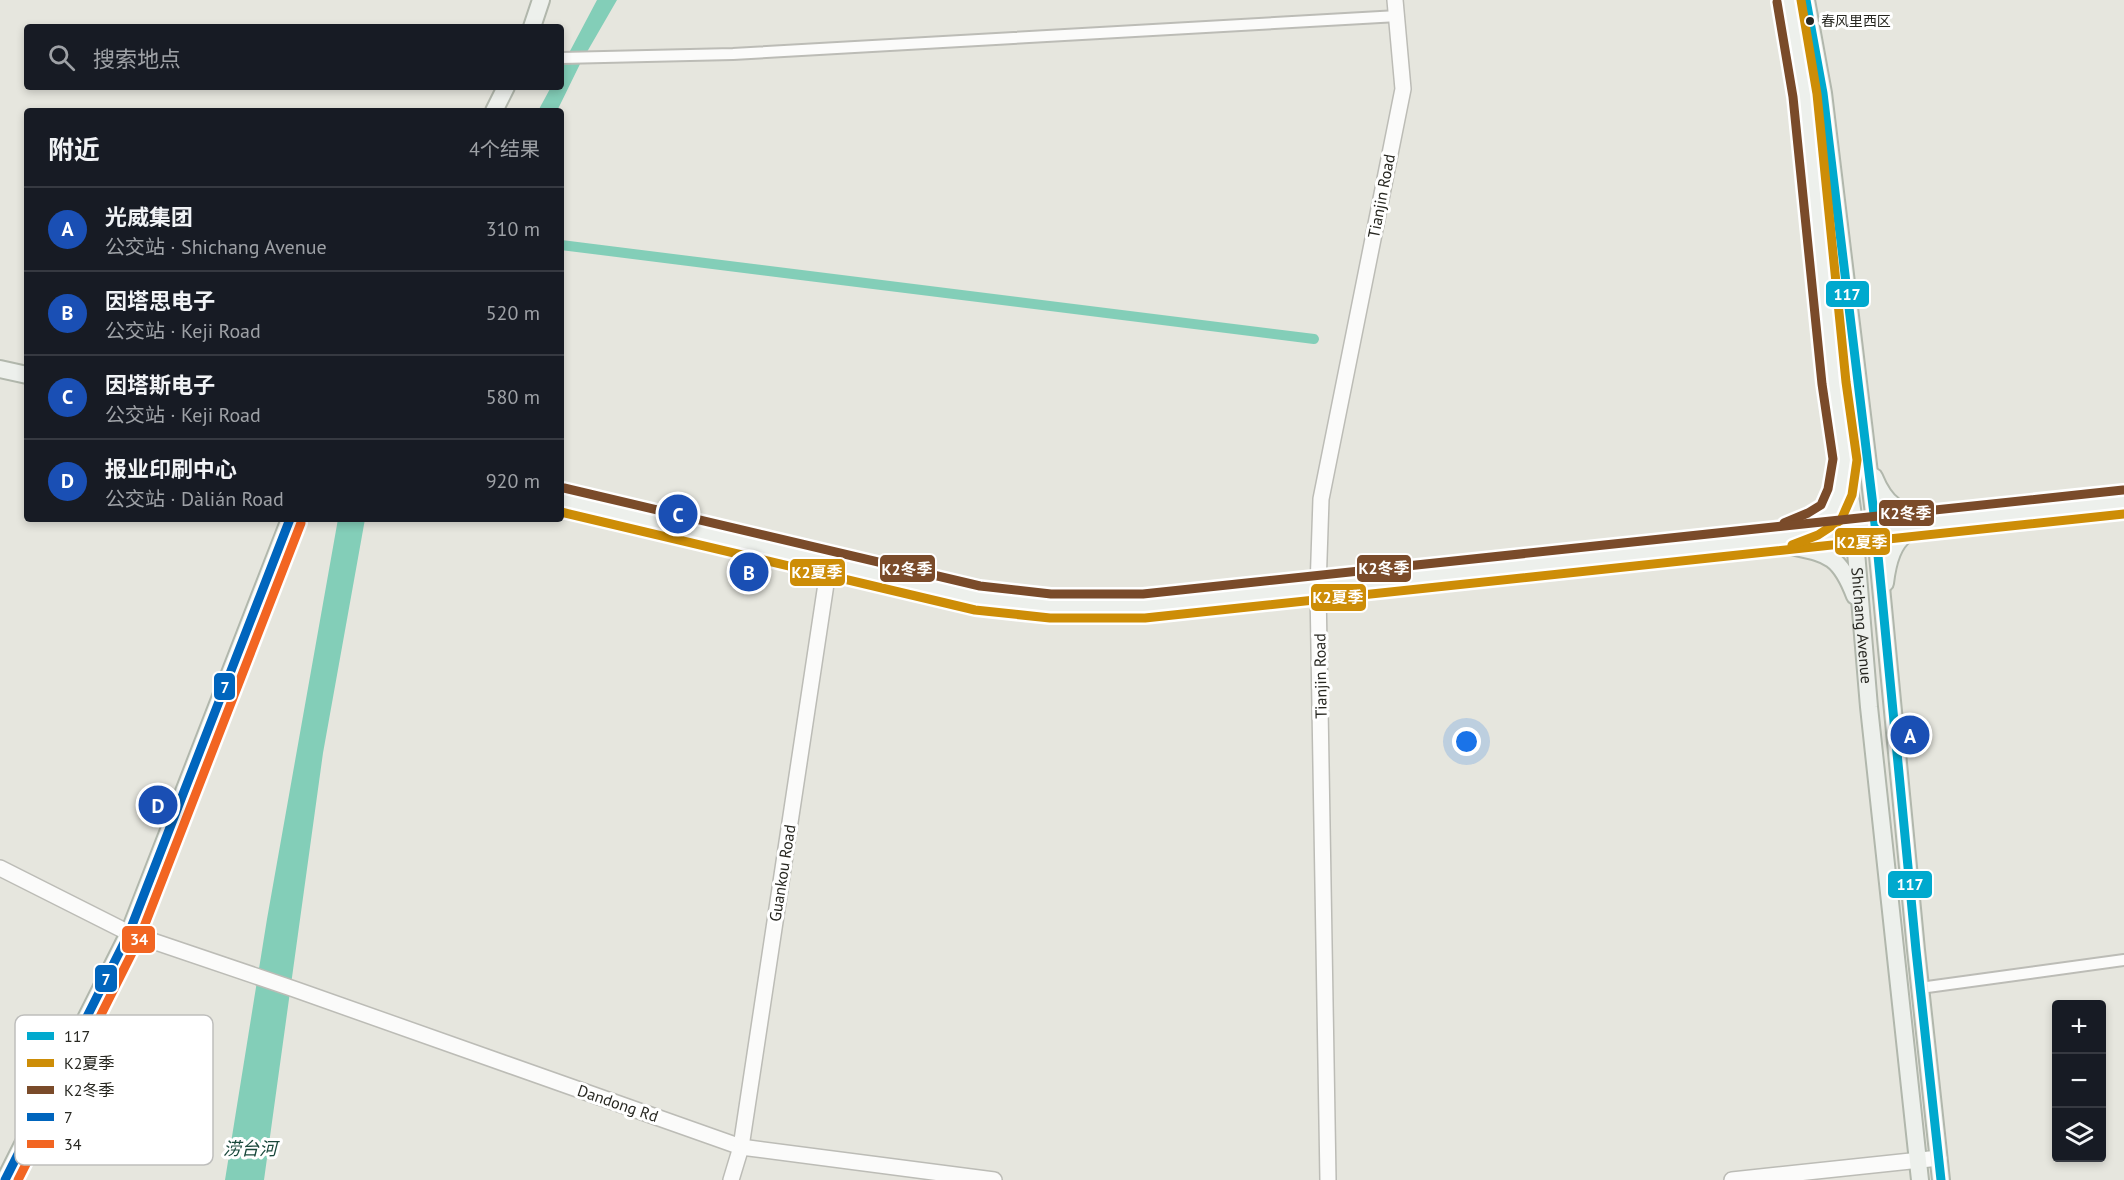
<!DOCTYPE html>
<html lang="zh">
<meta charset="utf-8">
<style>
:root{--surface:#171b24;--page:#242831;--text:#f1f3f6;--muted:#9ea1a6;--line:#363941;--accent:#6a6a63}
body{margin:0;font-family:"PT Sans","Noto Sans SC",sans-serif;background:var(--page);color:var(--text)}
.controls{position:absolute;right:18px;bottom:18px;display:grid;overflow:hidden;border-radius:6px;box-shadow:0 3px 9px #0003}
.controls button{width:54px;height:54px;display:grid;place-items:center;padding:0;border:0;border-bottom:2px solid var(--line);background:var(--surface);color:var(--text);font:30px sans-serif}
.you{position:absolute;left:1467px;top:742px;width:21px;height:21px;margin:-15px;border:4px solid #fff;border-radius:50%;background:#1a73e8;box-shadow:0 0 0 9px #1a73e833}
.badge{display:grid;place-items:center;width:39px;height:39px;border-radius:50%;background:var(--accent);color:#fff;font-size:20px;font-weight:700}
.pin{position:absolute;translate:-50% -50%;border:3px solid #fff;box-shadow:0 2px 6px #0006}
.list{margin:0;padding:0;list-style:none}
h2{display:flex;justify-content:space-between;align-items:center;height:78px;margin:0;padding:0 24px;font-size:26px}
h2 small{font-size:20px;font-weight:400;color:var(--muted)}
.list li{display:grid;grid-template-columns:39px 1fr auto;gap:18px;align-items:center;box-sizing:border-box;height:84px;padding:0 24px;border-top:2px solid var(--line)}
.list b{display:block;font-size:22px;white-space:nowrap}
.list p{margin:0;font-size:20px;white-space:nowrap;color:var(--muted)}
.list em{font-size:20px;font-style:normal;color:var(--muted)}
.icon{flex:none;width:33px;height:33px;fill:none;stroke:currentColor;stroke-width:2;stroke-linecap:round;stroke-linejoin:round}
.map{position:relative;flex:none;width:2124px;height:1180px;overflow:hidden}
.search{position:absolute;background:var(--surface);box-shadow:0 3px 9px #0003;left:24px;top:24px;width:540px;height:66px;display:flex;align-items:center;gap:15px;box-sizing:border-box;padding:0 21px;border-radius:6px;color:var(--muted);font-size:22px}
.panel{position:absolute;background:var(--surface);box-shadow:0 3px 9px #0003;left:24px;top:108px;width:540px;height:414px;border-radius:6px}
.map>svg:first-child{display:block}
</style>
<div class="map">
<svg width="2124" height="1180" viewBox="0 0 2124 1180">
<rect width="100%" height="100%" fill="#e6e6de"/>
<g fill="#83ceb8">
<polygon points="597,0 617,0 580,64 557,111 538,111 551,87 561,87 561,68"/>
<polygon points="338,519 365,519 323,753 264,1180 225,1180 267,919"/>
</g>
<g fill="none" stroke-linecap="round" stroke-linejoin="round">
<polyline stroke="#83ceb8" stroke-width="10" points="561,245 1314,339"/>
<defs>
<g id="minor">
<polyline points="561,58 733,54 1398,16"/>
<polyline points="1920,988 2124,960"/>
</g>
<g id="secondary">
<polyline points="0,868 129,933 294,989 741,1147 994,1180"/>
<polyline points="731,1180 741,1147 829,564"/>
<polyline points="1328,1180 1318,588 1321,499 1403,89 1395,0"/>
<polyline points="1732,1180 1939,1158"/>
</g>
<g id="primary">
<path id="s1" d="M1789 0 1805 95 1834 383 1853 516 1869 707 1920 1180"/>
<polyline points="1806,0 1823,93 1874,514 1916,950 1941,1180"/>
<polyline points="532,27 541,0"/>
<polyline points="494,111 506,87"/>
<polyline points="0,369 27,375"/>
<path d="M1874 477C1886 506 1898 512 1928 518"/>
<polyline points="561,500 978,598 1050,606 1144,606 2124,502"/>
<path d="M1794 532C1828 519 1837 513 1843 475"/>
<path d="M1782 544C1825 554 1838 551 1855 596"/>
<path d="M1885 583C1887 566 1891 544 1906 534 1910 531 1916 530 1920 529"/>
<polyline points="5,1180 129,933 290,519"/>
</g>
</defs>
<use href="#minor" stroke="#bcbcb6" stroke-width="14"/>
<use href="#secondary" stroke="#bcbcb6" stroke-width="18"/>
<use href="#primary" stroke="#b1b7ac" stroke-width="20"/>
<use href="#minor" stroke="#fbfbfa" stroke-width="10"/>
<use href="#secondary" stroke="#fbfbfa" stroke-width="15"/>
<use href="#primary" stroke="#edf0ec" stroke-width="16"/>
<defs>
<polyline id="bus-1" points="1806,0 1823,93 1874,514 1916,950 1941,1180"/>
<g id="bus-2">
<polyline points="561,512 975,610 1050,618 1145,618 2124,514"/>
<polyline points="1792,545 1818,535 1841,520 1852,495 1857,460 1846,382 1817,94 1801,0"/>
</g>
<g id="bus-3">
<polyline points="1777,2 1793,97 1822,384 1833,459 1828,489 1821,505 1808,513 1784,523"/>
<polyline points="564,488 980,586 1051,594 1143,594 2123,490"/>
</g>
<polyline id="bus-4" points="5,1180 129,933 290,519"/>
<polyline id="bus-5" points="18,1180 140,937 301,523"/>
</defs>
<use href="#bus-1" stroke="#fff" stroke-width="14"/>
<use href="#bus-2" stroke="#fff" stroke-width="14"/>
<use href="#bus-3" stroke="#fff" stroke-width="14"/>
<use href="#bus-4" stroke="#fff" stroke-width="14"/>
<use href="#bus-5" stroke="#fff" stroke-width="14"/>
<use href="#bus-1" stroke="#00a9ce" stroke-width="9"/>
<use href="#bus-2" stroke="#cd8d07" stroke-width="9"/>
<use href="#bus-3" stroke="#7a4b2a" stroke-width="9"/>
<use href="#bus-4" stroke="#0065bd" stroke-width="9"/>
<use href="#bus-5" stroke="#f26522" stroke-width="9"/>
</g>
<circle fill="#272721" stroke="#fff" stroke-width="2" cx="1810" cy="21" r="5"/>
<g text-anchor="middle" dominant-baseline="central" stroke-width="6" stroke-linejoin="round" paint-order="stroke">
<g font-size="14" fill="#272721" stroke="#fff" text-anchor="start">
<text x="1821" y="21">春风里西区</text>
</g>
<g font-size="16" fill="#272721" stroke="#fff">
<text transform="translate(1381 196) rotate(-79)">Tianjin Road</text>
<text stroke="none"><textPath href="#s1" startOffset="630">Shichang Avenue</textPath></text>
<text transform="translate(1320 676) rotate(-91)">Tianjin Road</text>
<text transform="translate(782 873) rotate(-81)">Guankou Road</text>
<text transform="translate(618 1103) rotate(19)">Dandong Rd</text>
</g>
<g font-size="18" font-style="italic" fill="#19483b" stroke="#fff">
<text x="250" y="1148">涝台河</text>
</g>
</g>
<rect x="15" y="1015" width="198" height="150" rx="9" fill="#fff" stroke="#bebebc" stroke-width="1.5"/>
<rect x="27" y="1032" width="27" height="8" fill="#00a9ce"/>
<rect x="27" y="1059" width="27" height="8" fill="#cd8d07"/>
<rect x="27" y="1086" width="27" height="8" fill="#7a4b2a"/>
<rect x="27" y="1113" width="27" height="8" fill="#0065bd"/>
<rect x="27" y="1140" width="27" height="8" fill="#f26522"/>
<g font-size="16" fill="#272721">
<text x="64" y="1042">117</text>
<text x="64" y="1069">K2夏季</text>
<text x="64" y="1096">K2冬季</text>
<text x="64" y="1123">7</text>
<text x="64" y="1150">34</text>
</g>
<g stroke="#fff" stroke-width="2">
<rect x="1825" y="280" width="45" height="28" rx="6" fill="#00a9ce"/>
<rect x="1878" y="499" width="57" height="28" rx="6" fill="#7a4b2a"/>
<rect x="1834" y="527" width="57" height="29" rx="6" fill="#cd8d07"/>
<rect x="1356" y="554" width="56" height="29" rx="6" fill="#7a4b2a"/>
<rect x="879" y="554" width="57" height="29" rx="6" fill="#7a4b2a"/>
<rect x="789" y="558" width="57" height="29" rx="6" fill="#cd8d07"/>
<rect x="1310" y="583" width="57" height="29" rx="6" fill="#cd8d07"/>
<rect x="213" y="672" width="23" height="29" rx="6" fill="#0065bd"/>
<rect x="1887" y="870" width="46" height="29" rx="6" fill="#00a9ce"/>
<rect x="121" y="925" width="35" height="29" rx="6" fill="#f26522"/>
<rect x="94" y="964" width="24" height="29" rx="6" fill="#0065bd"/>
</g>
<g font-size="16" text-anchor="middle" font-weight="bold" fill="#fff">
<text x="1847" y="300">117</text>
<text x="1906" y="519">K2冬季</text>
<text x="1862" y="548">K2夏季</text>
<text x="1384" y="574">K2冬季</text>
<text x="907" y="575">K2冬季</text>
<text x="817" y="578">K2夏季</text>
<text x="1338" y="603">K2夏季</text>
<text x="225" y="693">7</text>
<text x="1910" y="890">117</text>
<text x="139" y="945">34</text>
<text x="106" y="985">7</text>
</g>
</svg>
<div class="controls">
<button>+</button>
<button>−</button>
<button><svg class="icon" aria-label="layers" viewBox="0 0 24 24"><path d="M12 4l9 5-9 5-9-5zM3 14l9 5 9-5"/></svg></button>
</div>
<div class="you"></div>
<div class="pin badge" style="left:1910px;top:735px;background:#1a4fb4">A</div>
<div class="pin badge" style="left:749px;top:572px;background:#1a4fb4">B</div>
<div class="pin badge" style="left:678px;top:514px;background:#1a4fb4">C</div>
<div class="pin badge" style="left:158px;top:805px;background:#1a4fb4">D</div>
<div class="search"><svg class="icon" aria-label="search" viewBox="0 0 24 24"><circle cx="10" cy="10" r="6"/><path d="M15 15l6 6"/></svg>搜索地点</div>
<section class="panel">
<h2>附近<small>4个结果</small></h2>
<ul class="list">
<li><span class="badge" style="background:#1a4fb4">A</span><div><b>光威集团</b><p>公交站 · Shichang Avenue</p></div><em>310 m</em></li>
<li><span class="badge" style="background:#1a4fb4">B</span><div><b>因塔思电子</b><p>公交站 · Keji Road</p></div><em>520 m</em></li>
<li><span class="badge" style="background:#1a4fb4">C</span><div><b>因塔斯电子</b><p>公交站 · Keji Road</p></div><em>580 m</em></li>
<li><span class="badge" style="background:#1a4fb4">D</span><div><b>报业印刷中心</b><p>公交站 · Dàlián Road</p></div><em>920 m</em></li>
</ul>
</section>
</div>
